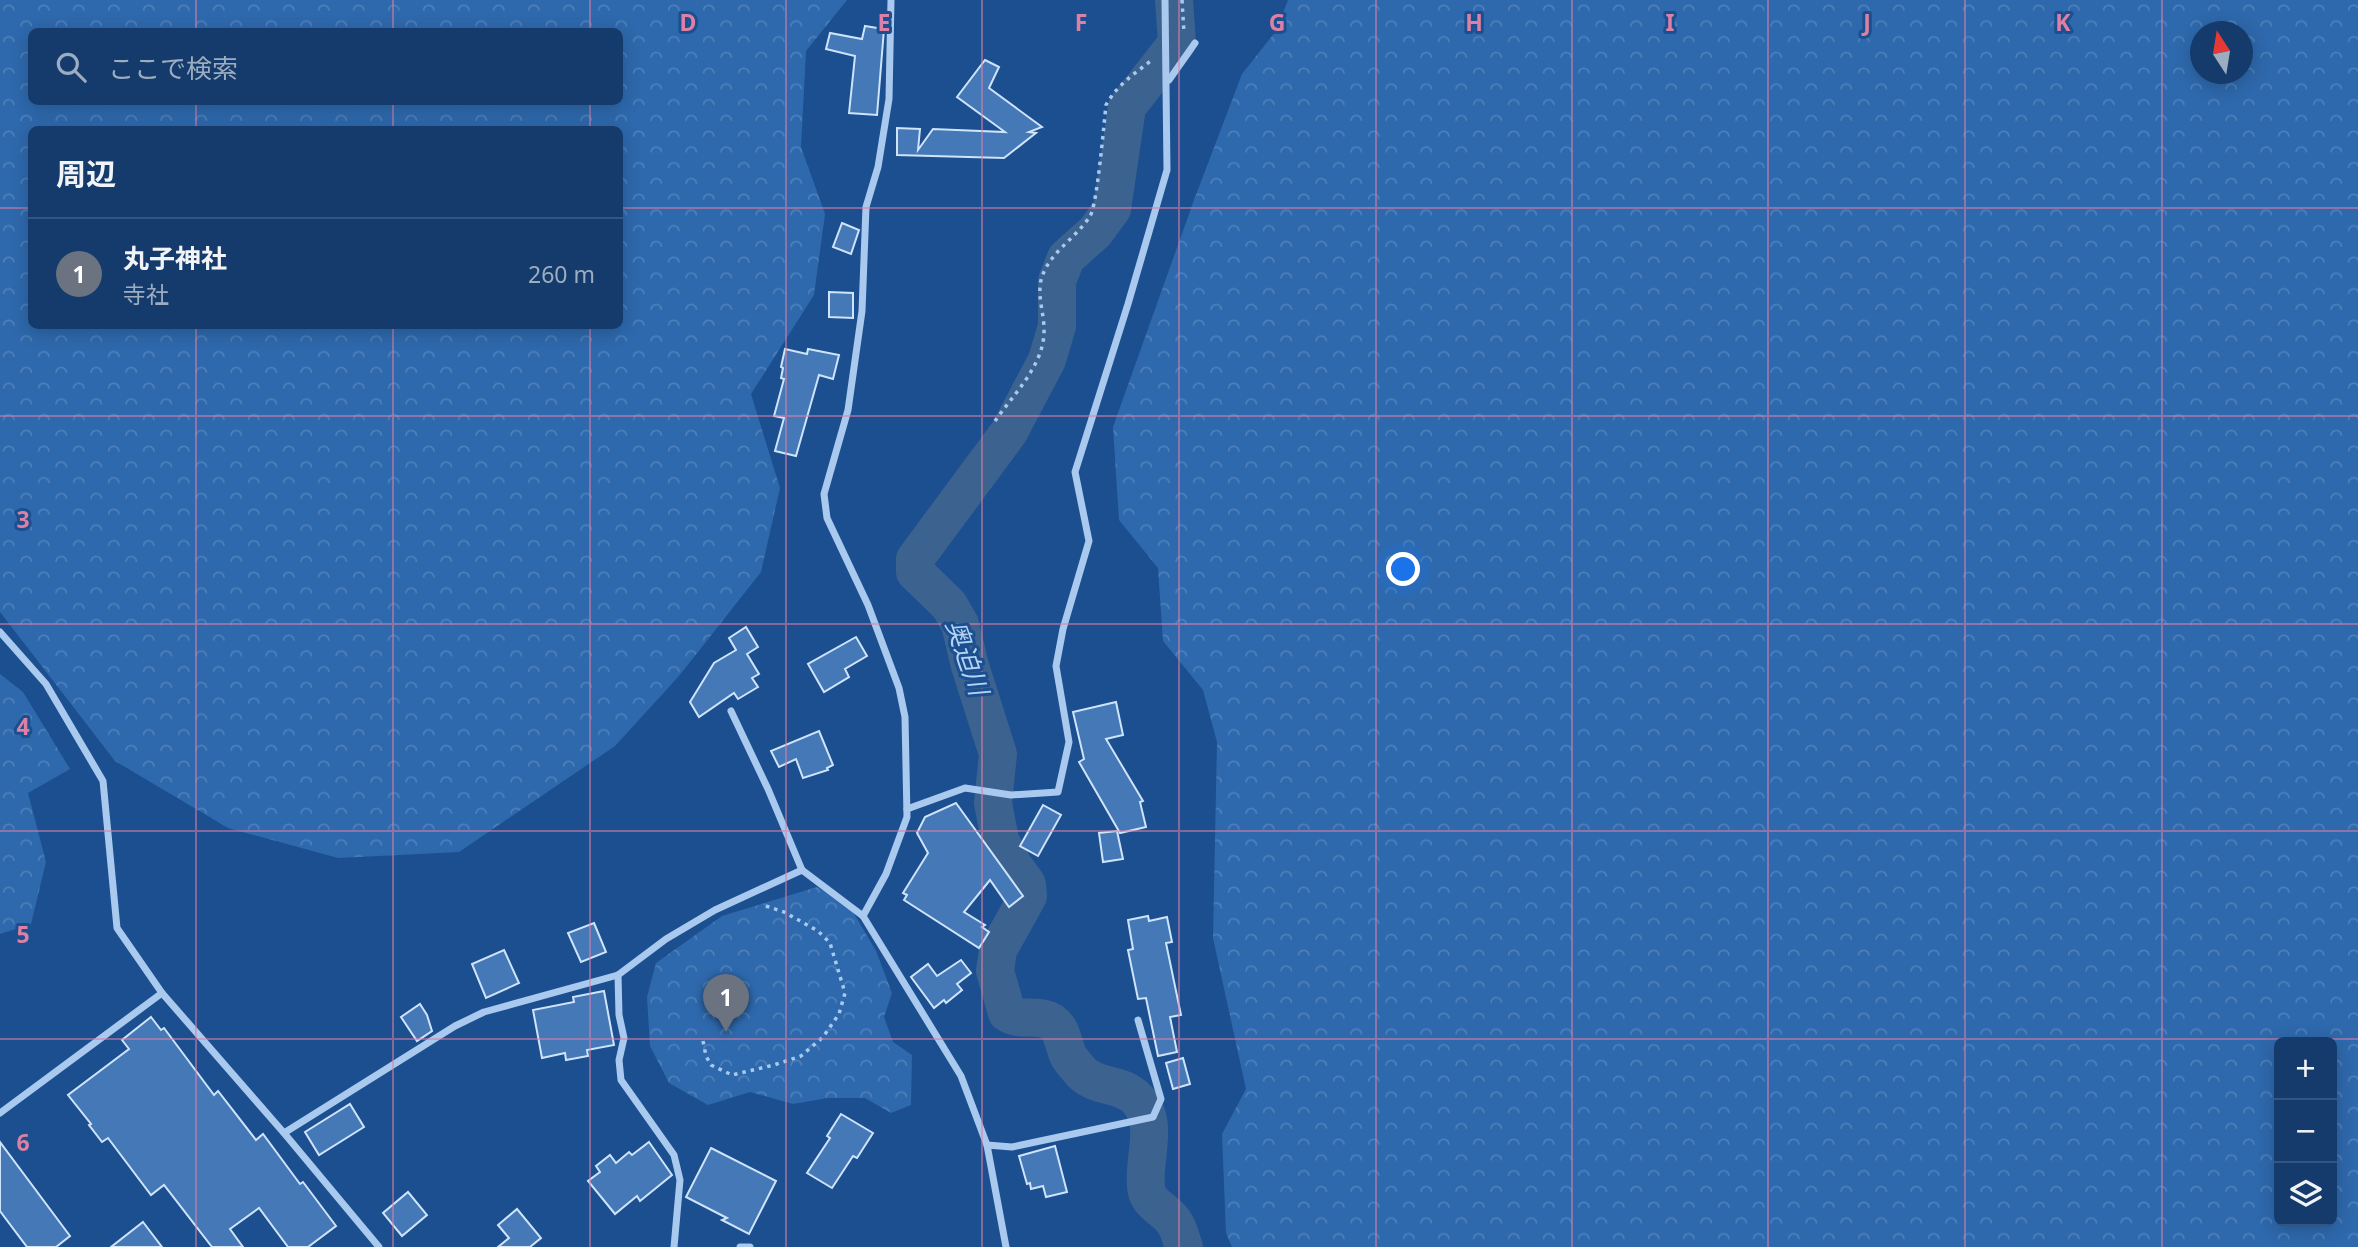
<!DOCTYPE html>
<html lang="ja">
<meta charset="utf-8">
<style>
:root{--surface:#143b6b;--page:#214673;--text:#f1f3f6;--muted:#9dadc1;--line:#33557e;--accent:#ffd166}
body{margin:0;font-family:"Noto Sans","Noto Sans JP",sans-serif;background:var(--page);color:var(--text)}
.controls{position:absolute;right:21px;bottom:21px;display:grid;overflow:hidden;border-radius:10px;box-shadow:0 4px 18px #0003}
.controls button{width:63px;height:63px;display:grid;place-items:center;padding:0;border:0;border-bottom:2px solid var(--line);background:var(--surface);color:var(--text);font:35px sans-serif}
.compass{position:absolute;left:2190px;top:21px;width:63px;height:63px;border-radius:50%;background:var(--surface);box-shadow:0 4px 18px #0003;rotate:348deg}
.you{position:absolute;left:1404px;top:570px;width:24px;height:24px;margin:-18px;border:5px solid #fff;border-radius:50%;background:#1a73e8;box-shadow:0 0 0 10px #1a73e833}
.badge{display:grid;place-items:center;width:46px;height:46px;border-radius:50%;background:var(--accent);color:#fff;font-size:23px;font-weight:700}
.pin{position:absolute;translate:-50% -58px;filter:drop-shadow(0 2px 4px #0008)}
.pin::after{content:'';position:absolute;top:37px;width:24px;height:21px;background:inherit;clip-path:polygon(0 0,100% 0,50% 100%)}
.list{margin:0;padding:0;list-style:none}
h2{display:flex;justify-content:space-between;align-items:center;height:91px;margin:0;padding:0 28px;font-size:30px}
h2 small{font-size:23px;font-weight:400;color:var(--muted)}
.list li{display:grid;grid-template-columns:46px 1fr auto;gap:21px;align-items:center;box-sizing:border-box;height:112px;padding:0 28px;border-top:2px solid var(--line)}
.list b{display:block;font-size:26px;white-space:nowrap}
.list p{margin:0;font-size:23px;white-space:nowrap;color:var(--muted)}
.list em{font-size:23px;font-style:normal;color:var(--muted)}
.icon{flex:none;width:38px;height:38px;fill:none;stroke:currentColor;stroke-width:2;stroke-linecap:round;stroke-linejoin:round}
.map{position:relative;flex:none;width:2358px;height:1247px;overflow:hidden}
.search{position:absolute;background:var(--surface);box-shadow:0 4px 18px #0003;left:28px;top:28px;width:595px;height:77px;display:flex;align-items:center;gap:18px;box-sizing:border-box;padding:0 24px;border-radius:10px;color:var(--muted);font-size:26px}
.panel{position:absolute;background:var(--surface);box-shadow:0 4px 18px #0003;left:28px;top:126px;width:595px;height:203px;border-radius:10px}
.map>svg:first-child{display:block}
</style>
<div class="map">
<svg width="2358" height="1247" viewBox="0 0 2358 1247">
<defs>
<pattern id="forest-crowns" width="20" height="18" patternUnits="userSpaceOnUse" patternTransform="scale(1.75)"><rect width="20" height="18" fill="#2e69ad"/><path d="M2 6a3 3 0 1 1 6 0M12 15a3 3 0 1 1 6 0" fill="none" stroke="#4d80b9"/></pattern>
</defs>
<rect width="100%" height="100%" fill="#1b4f8f"/>
<g fill="url(#forest-crowns)" fill-rule="evenodd">
<path d="M0 0H847L806 51 801 147 825 214 814 295 751 394 780 488 761 572 679 676 615 746 459 852 338 858 228 828 115 761 0 612ZM32 32H620V102H32ZM32 130H620V326H32Z"/>
<path d="M1288 0H2358V1247H1232L1226 1233 1222 1134 1246 1089 1213 938 1217 742 1203 690 1163 641 1158 568 1119 520 1113 427 1194 200 1242 74 1276 31ZM2200 32H2242V74H2200ZM2279 1042H2332V1221H2279Z"/>
<polygon points="0,674 23,692 70,769 28,793 46,862 31,924 0,934"/>
<polygon points="817,887 835,897 853,912 876,951 892,993 884,1017 893,1042 912,1055 911,1105 891,1113 865,1098 828,1098 793,1104 750,1092 708,1105 669,1083 650,1046 647,997 656,963 722,916"/>
</g>
<g fill="none" stroke-linecap="round" stroke-linejoin="round">
<path stroke="#3c6290" stroke-width="38" d="M1174 0 1177 43 1127 107 1112 209 1095 232 1066 258 1057 281V326L1047 360 1009 432 915 559V572L949 605 960 624 970 666 998 754 993 803 1000 840 1013 865 1027 884 1028 896 998 950 995 971 1007 1013C1020 1022 1037 1013 1052 1022 1063 1030 1063 1044 1068 1055 1071 1061 1077 1067 1081 1072 1097 1089 1122 1082 1137 1099 1160 1122 1143 1157 1146 1186 1147 1205 1165 1208 1174 1222 1179 1229 1181 1239 1184 1247"/>
</g>
<g fill="#4478b7" stroke="#cfe3fa" stroke-width="2">
<polygon points="865,26 884,29 877,115 849,113 855,56 826,49 830,33 862,39"/>
<polygon points="985,60 999,67 989,88 1042,127 1029,132 1036,133 1004,158 897,155 897,128 920,129 918,150 933,129 1005,132 957,97"/>
<polygon points="842,223 859,230 851,254 833,247"/>
<polygon points="829,292 853,293 853,318 829,317"/>
<polygon points="785,349 807,354 808,349 839,355 833,379 819,375 796,456 775,451 784,418 774,416 784,379 781,378 783,368 781,367"/>
<polygon points="746,627 758,647 747,654 759,674 752,678 758,687 738,699 734,693 699,717 690,702 714,663 736,650 729,638"/>
<polygon points="856,637 867,656 845,669 849,677 824,692 808,664"/>
<polygon points="1116,702 1123,735 1106,739 1143,801 1140,802 1146,827 1120,833 1079,762 1084,759 1073,712"/>
<polygon points="819,731 833,765 827,768 828,770 803,778 796,759 779,767 771,751"/>
<polygon points="956,803 1023,896 1009,907 990,880 964,912 985,925 982,927 989,932 979,948 904,900 907,895 903,893 928,853 917,833 925,817"/>
<polygon points="1043,805 1061,815 1038,856 1020,846"/>
<polygon points="1117,831 1123,859 1103,862 1099,833"/>
<polygon points="1148,916 1149,921 1167,917 1172,942 1166,943 1181,1015 1170,1017 1177,1052 1158,1056 1146,998 1138,999 1128,950 1133,949 1128,920"/>
<polygon points="594,923 606,952 581,962 568,933"/>
<polygon points="504,950 519,983 486,998 472,964"/>
<polygon points="961,960 971,973 957,984 962,990 946,1003 944,1000 934,1008 911,977 928,964 937,976"/>
<polygon points="604,991 614,1045 587,1050 588,1056 566,1060 565,1053 542,1058 533,1010 574,1002 573,997"/>
<polygon points="420,1004 427,1015 432,1031 417,1041 401,1017"/>
<polygon points="151,1017 161,1030 164,1028 214,1095 218,1091 256,1140 263,1134 300,1184 303,1182 336,1226 308,1247 288,1247 259,1208 230,1229 243,1247 212,1247 164,1185 151,1195 108,1138 102,1142 89,1125 91,1124 68,1095 129,1049 122,1040"/>
<polygon points="1183,1058 1190,1084 1173,1089 1166,1063"/>
<polygon points="350,1104 364,1127 319,1155 305,1132"/>
<polygon points="841,1114 873,1133 857,1158 853,1156 832,1188 807,1173 830,1138 827,1136"/>
<polygon points="0,1142 70,1236 56,1247 27,1247 0,1211"/>
<polygon points="649,1142 672,1175 640,1201 637,1196 615,1214 588,1181 600,1172 596,1166 610,1155 616,1163 629,1152 632,1155"/>
<polygon points="1055,1146 1067,1192 1046,1197 1043,1186 1031,1189 1030,1183 1027,1184 1019,1156"/>
<polygon points="711,1148 776,1181 749,1234 722,1220 727,1218 686,1197"/>
<polygon points="408,1192 427,1215 402,1236 383,1213"/>
<polygon points="517,1209 541,1238 530,1247 498,1247 509,1238 498,1225"/>
<polygon points="143,1222 162,1247 111,1247"/>
</g>
<g fill="none" stroke-linecap="round" stroke-linejoin="round">
<g stroke="#a9c9ee" stroke-width="3.5" stroke-dasharray="3.5 5" stroke-linecap="butt">
<polyline points="1182,0 1184,33"/>
<path d="M995 421C1013 395 1043 366 1044 333 1045 313 1035 293 1043 274 1052 251 1077 237 1090 216 1097 207 1104 123 1106 105 1117 85 1134 74 1152 60"/>
<polyline points="703,1041 706,1056 711,1065 732,1075 774,1065 801,1056 823,1037 839,1014 845,993 830,943 818,931 784,912 763,905"/>
</g>
<g stroke="#a9c9ee" stroke-width="7">
<polyline points="1169,80 1195,43"/>
<polyline points="0,632 46,684 103,781 117,928 162,993 284,1133 379,1247"/>
<polyline points="731,711 768,789 802,870"/>
<polyline points="907,809 965,788 1011,795 1058,792 1069,742 1056,666 1063,629 1089,541 1075,472 1128,304 1167,170 1165,0"/>
<polyline points="863,916 886,874 907,817 905,717 899,688 868,605 827,518 824,494 848,410 862,311 866,207 878,167 889,99 891,0"/>
<polyline points="618,975 619,1015 624,1038 619,1060 621,1080 674,1155 680,1180 674,1247"/>
<polyline points="0,1113 162,993"/>
<polyline points="284,1133 455,1026 484,1012 618,975 666,939 715,910 802,870 863,916 961,1076 987,1145 1006,1247"/>
<polyline points="987,1145 1012,1147 1153,1117 1161,1099 1138,1020"/>
<polyline points="740,1247 750,1247"/>
</g>
</g>
<path fill="none" stroke="#dd80a5" stroke-width="2" stroke-opacity="0.55" d="M196 0V32M393 0V32M590 0V32M786 0V1247M982 0V1247M1179 0V1247M1376 0V1247M1572 0V1247M1768 0V1247M1965 0V1247M2162 0V1247M196 102V130M393 102V130M590 102V130M0 208H32M620 208H2358M196 326V1247M393 326V1247M590 326V1247M0 416H2358M0 624H2358M0 831H2358M0 1039H2358"/>
<g text-anchor="middle" dominant-baseline="central" stroke-width="6" stroke-linejoin="round" paint-order="stroke">
<g font-size="26" font-style="italic" fill="#b5d3f5" stroke="#1b4f8f">
<text transform="translate(968 657) rotate(71)">奥迫川</text>
</g>
</g>
<g font-size="23" text-anchor="middle" font-weight="bold" fill="#dd80a5" stroke="#1b4f8f" stroke-width="6" stroke-linejoin="round" paint-order="stroke">
<text x="688" y="31">D</text>
<text x="884" y="31">E</text>
<text x="1081" y="31">F</text>
<text x="1277" y="31">G</text>
<text x="1474" y="31">H</text>
<text x="1670" y="31">I</text>
<text x="1867" y="31">J</text>
<text x="2063" y="31">K</text>
<text x="23" y="528">3</text>
<text x="23" y="735">4</text>
<text x="23" y="943">5</text>
<text x="23" y="1151">6</text>
</g>
</svg>
<div class="controls">
<button>+</button>
<button>−</button>
<button><svg class="icon" aria-label="layers" viewBox="0 0 24 24"><path d="M12 4l9 5-9 5-9-5zM3 14l9 5 9-5"/></svg></button>
</div>
<svg class="compass" viewBox="-18 -18 36 36"><path d="M0-13l5 13h-10z" fill="#e53935"/><path d="M0 13l5-13h-10z" fill="#9dadc1"/></svg>
<div class="you"></div>
<div class="pin badge" style="left:726px;top:1032px;background:#6b7280">1</div>
<div class="search"><svg class="icon" aria-label="search" viewBox="0 0 24 24"><circle cx="10" cy="10" r="6"/><path d="M15 15l6 6"/></svg>ここで検索</div>
<section class="panel">
<h2>周辺<small></small></h2>
<ul class="list">
<li><span class="badge" style="background:#6b7280">1</span><div><b>丸子神社</b><p>寺社</p></div><em>260 m</em></li>
</ul>
</section>
</div>
